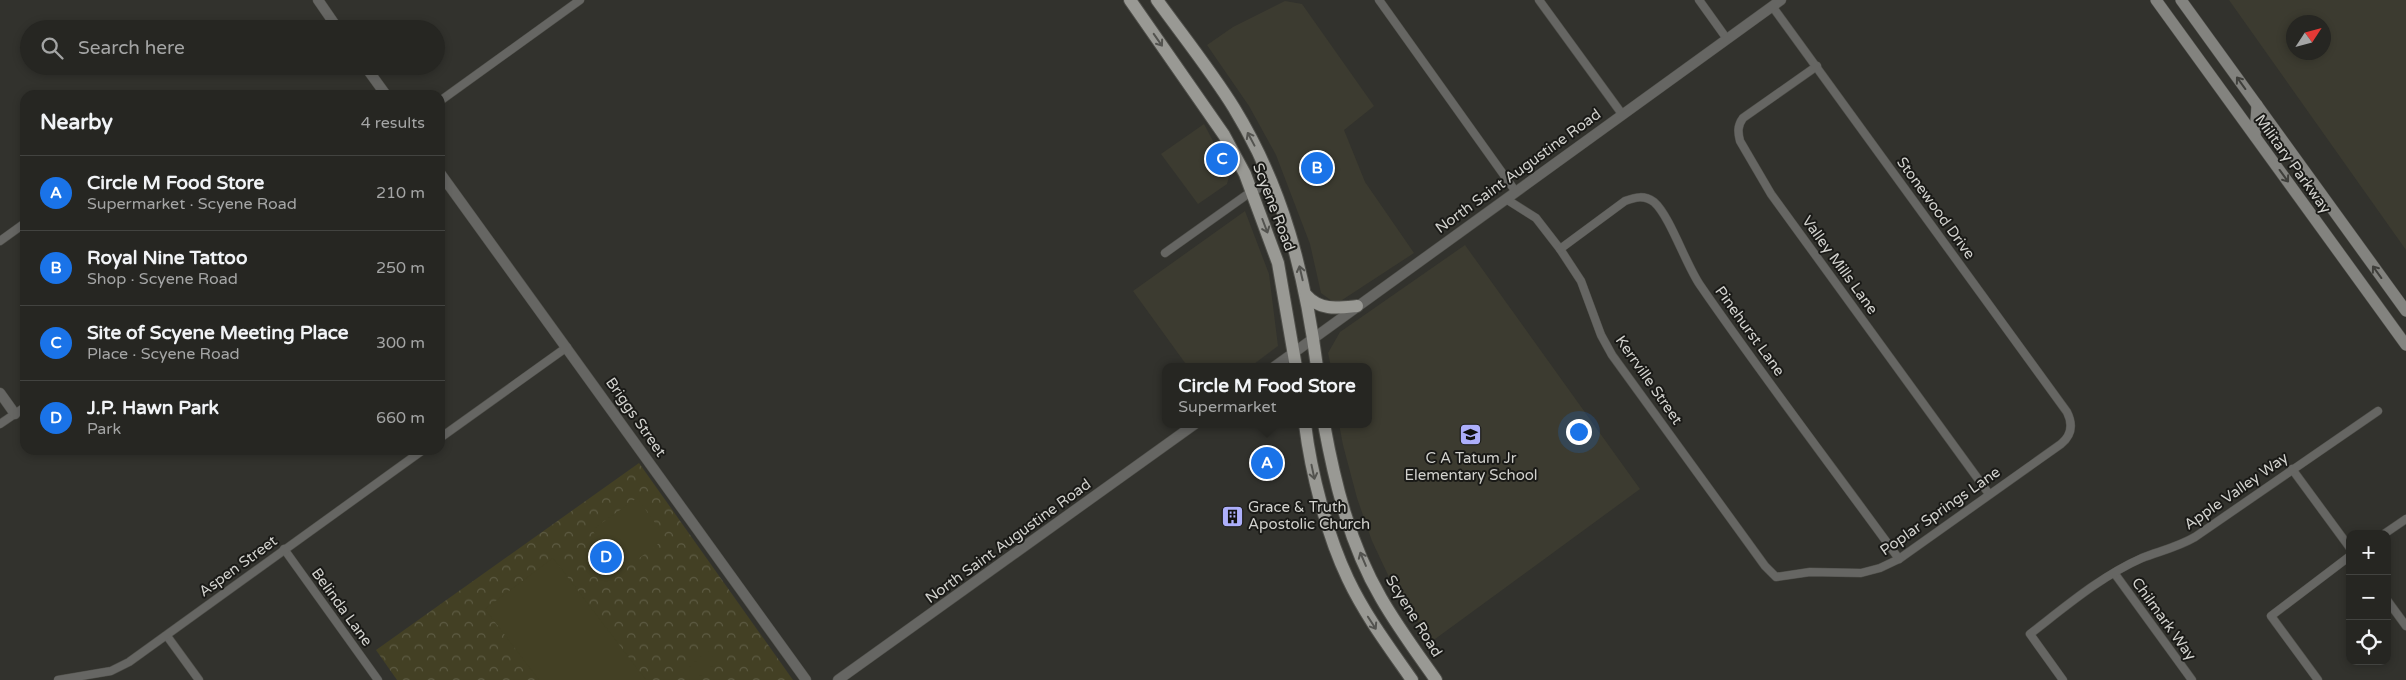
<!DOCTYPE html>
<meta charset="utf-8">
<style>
:root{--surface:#262622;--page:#2e2e2a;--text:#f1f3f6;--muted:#a4a5a5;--line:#424340;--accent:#1a73e8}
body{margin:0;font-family:"Varela Round",sans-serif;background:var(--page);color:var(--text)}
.controls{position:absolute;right:15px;bottom:15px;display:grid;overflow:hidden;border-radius:10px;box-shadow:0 2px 8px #0003}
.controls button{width:45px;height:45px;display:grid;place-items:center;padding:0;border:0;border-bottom:1px solid var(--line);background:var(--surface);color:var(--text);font:25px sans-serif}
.compass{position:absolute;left:2286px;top:15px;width:45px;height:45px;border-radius:50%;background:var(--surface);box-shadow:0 2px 8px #0003;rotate:54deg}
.you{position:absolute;left:1578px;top:431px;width:18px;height:18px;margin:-12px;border:4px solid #fff;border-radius:50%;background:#1a73e8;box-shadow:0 0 0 8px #1a73e833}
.badge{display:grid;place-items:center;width:32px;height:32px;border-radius:50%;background:var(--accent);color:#fff;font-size:16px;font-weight:700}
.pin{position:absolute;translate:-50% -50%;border:2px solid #fff;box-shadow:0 1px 5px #0006}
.popup{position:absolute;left:1162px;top:363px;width:210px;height:65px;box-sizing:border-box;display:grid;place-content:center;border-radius:10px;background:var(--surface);filter:drop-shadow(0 1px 4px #0005);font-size:16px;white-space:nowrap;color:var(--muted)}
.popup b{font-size:19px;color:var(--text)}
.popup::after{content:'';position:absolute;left:50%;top:100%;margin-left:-10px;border:10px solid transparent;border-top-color:var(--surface)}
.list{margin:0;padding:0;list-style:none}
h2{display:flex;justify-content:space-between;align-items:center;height:65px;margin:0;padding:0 20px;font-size:21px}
h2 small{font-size:16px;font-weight:400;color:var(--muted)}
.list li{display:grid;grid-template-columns:32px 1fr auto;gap:15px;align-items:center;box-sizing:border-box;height:75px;padding:0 20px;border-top:1px solid var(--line)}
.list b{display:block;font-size:19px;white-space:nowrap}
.list p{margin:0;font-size:16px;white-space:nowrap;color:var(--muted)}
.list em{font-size:16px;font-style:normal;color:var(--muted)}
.icon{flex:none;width:28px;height:28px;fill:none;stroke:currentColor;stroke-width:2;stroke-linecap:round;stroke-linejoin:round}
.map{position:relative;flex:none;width:2406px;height:680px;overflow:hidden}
.search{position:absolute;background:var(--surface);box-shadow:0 2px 8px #0003;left:20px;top:20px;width:425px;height:55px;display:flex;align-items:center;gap:12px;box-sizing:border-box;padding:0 18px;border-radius:28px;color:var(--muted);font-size:19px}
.panel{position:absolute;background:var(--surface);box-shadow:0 2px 8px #0003;left:20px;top:90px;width:425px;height:365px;border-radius:15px}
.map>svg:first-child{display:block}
</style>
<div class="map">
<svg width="2406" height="680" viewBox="0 0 2406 680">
<defs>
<pattern id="park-crowns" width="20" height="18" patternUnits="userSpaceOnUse" patternTransform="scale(1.25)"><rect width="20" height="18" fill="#434024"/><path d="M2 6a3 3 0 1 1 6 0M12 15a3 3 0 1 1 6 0" fill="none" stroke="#5d5b43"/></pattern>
</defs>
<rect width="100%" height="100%" fill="#32322d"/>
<g fill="#3c3b30" fill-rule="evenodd">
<path d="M2229 0H2406V250ZM2324 22V52H2294V22Z"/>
<polygon points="1285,1 1302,4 1374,106 1344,130 1365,182 1414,253 1336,304 1321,293 1310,244 1276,155 1249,106 1207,45 1233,27"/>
<polygon points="1204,124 1230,173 1227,184 1198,204 1161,154"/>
<polygon points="1245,211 1269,274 1278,346 1250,367 1188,367 1133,291"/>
<polygon points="1465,245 1640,489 1431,642 1389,577 1372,541 1357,498 1343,445 1339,424 1368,424 1368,367 1331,367 1328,353 1340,332"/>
</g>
<polygon fill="url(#park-crowns)" points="639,463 793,680 397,680 376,650"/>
<g fill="#434024">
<polygon points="637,498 666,538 622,571 592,530"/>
<polygon points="553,558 646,680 539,680 485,609"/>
<polygon points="708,651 717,662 695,680 690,680 683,672"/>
</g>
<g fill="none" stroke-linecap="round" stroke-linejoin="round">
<defs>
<g id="minor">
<polyline points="1379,0 1516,192"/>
<polyline points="1539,0 1622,114"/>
<polyline points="1699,0 1727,39"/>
<path d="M1817 66 1743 118C1737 126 1738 133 1740 141L1771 194 1989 494"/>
<polyline points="440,101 580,0"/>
<path d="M1506 199 1536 218 1560 249 1581 281 1601 335 1612 355 1765 566 1776 577 1810 572 1861 573 1880 568 1899 559 2061 444C2072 435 2073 424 2067 412L1772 6"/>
<polyline points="0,241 25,223"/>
<path d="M1560 249 1625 201C1636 197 1644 195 1654 202 1670 216 1686 265 1700 285 1764 378 1833 468 1899 559"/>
<polyline points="1165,253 1252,191 1273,183"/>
<polyline points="0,424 25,407"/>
<polyline points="440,438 567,347"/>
<polyline points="2292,469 2350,548"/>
<polyline points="2384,534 2406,519"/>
<polyline points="284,549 378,680"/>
<polyline points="2115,574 2192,680"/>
<polyline points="2387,600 2406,626"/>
<polyline points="167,636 199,680"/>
<polyline points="58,680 111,671 129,662 423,450"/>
<path d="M2063 680 2030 634C2065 607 2101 576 2142 558 2160 551 2178 547 2195 537L2378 411"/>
<polyline points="2318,680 2271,616 2350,556"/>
</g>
<g id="tertiary">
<polyline points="318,0 338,29"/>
<polyline points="365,66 386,95"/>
<polyline points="440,173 806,680"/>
<polyline points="1274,367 1781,0"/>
<polyline points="0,393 15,414"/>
<polyline points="838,680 1195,424"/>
</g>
<g id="secondary">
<polyline points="2156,0 2406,345"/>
<polyline points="2181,0 2406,311"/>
<polyline points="2255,136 2257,105"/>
</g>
<g id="primary">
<polyline points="1130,0 1224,135 1245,174 1278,263 1296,367"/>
<path d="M1157 0C1183 36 1211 71 1234 108 1283 188 1305 274 1317 367"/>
<path d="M1306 295C1320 311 1338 308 1357 306"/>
<path d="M1305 424C1311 473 1327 535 1348 579 1365 615 1389 647 1412 680"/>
<path d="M1324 424C1335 484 1350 545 1381 598 1397 626 1417 653 1436 680"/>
</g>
</defs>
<use href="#minor" stroke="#4f4f4a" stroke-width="9"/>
<use href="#tertiary" stroke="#4f4f4a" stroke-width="11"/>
<use href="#secondary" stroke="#4f4f4a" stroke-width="12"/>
<use href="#primary" stroke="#4f4f4a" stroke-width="14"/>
<use href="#minor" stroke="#666663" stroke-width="8"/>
<use href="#tertiary" stroke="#666663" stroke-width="10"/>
<use href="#secondary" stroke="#83837f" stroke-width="11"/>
<use href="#primary" stroke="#999994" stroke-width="12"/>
</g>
<defs><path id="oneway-shaft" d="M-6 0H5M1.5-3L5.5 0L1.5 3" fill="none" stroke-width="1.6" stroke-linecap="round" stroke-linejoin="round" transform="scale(1.25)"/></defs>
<g stroke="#53534f">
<use href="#oneway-shaft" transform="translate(1158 40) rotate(55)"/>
<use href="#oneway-shaft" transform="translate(1251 139) rotate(-118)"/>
<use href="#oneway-shaft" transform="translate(1265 226) rotate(69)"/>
<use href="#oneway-shaft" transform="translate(1301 273) rotate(-103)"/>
<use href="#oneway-shaft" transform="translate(1313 472) rotate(78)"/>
<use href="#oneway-shaft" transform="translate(1363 559) rotate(-113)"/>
<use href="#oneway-shaft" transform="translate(1372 623) rotate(57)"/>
</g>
<g stroke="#3f3f3b">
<use href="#oneway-shaft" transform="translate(2241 83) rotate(-126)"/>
<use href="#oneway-shaft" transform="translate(2284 176) rotate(54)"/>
<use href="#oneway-shaft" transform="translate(2377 272) rotate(-126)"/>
</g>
<defs>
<symbol id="school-square" viewBox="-11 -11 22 22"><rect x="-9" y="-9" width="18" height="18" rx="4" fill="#adaffb" stroke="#1a1a17"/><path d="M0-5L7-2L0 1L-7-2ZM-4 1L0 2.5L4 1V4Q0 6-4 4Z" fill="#111"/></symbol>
<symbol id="building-square" viewBox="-11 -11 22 22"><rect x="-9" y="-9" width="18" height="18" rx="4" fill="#adaffb" stroke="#1a1a17"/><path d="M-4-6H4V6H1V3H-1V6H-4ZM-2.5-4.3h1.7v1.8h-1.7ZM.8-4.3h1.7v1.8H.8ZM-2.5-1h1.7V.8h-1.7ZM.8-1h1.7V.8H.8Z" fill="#111"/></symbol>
</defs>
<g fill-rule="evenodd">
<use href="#school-square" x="1458" y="422" width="25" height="25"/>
<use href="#building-square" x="1220" y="504" width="25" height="25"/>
</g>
<g text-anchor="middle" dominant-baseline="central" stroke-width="4" stroke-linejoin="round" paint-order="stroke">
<g font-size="15" fill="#d2d2ce" stroke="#1a1a17">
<text transform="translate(2293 164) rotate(54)">Military Parkway</text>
<text transform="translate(1518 171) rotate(-36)">North Saint Augustine Road</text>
<text transform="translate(1274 207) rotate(69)">Scyene Road</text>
<text transform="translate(1936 208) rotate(54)">Stonewood Drive</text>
<text transform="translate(1840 265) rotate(54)">Valley Mills Lane</text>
<text transform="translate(1750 331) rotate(54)">Pinehurst Lane</text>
<text transform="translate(1649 380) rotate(55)">Kerrville Street</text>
<text transform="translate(636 417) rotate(55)">Briggs Street</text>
<text transform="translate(2236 491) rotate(-35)">Apple Valley Way</text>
<text transform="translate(1940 511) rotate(-35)">Poplar Springs Lane</text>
<text transform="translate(1008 541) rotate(-36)">North Saint Augustine Road</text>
<text transform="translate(238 566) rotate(-36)">Aspen Street</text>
<text transform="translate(342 607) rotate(54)">Belinda Lane</text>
<text transform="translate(1414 616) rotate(58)">Scyene Road</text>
<text transform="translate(2164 619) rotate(54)">Chilmark Way</text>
</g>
<g font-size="15" fill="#d2d2ce" stroke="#1a1a17">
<text x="1471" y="458">C A Tatum Jr<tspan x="1471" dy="17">Elementary School</tspan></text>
<text x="1248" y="507" text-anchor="start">Grace &amp; Truth<tspan x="1248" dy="17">Apostolic Church</tspan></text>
</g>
</g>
</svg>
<div class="controls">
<button>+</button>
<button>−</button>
<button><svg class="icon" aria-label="locate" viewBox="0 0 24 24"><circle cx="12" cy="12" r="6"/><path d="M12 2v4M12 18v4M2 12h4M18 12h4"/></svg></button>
</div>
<svg class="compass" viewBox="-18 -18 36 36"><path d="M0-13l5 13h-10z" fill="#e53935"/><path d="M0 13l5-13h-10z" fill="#a4a5a5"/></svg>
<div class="you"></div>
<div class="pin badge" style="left:1267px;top:463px">A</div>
<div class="popup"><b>Circle M Food Store</b>Supermarket</div>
<div class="pin badge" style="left:1317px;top:168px">B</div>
<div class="pin badge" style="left:1222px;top:159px">C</div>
<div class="pin badge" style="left:606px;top:557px">D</div>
<div class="search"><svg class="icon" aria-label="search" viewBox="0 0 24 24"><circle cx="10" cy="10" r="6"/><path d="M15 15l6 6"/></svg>Search here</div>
<section class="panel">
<h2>Nearby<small>4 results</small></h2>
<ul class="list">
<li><span class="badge">A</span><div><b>Circle M Food Store</b><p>Supermarket · Scyene Road</p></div><em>210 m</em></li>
<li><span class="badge">B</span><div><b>Royal Nine Tattoo</b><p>Shop · Scyene Road</p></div><em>250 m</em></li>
<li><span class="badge">C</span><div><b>Site of Scyene Meeting Place</b><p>Place · Scyene Road</p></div><em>300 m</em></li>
<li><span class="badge">D</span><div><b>J.P. Hawn Park</b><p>Park</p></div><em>660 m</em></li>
</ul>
</section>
</div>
